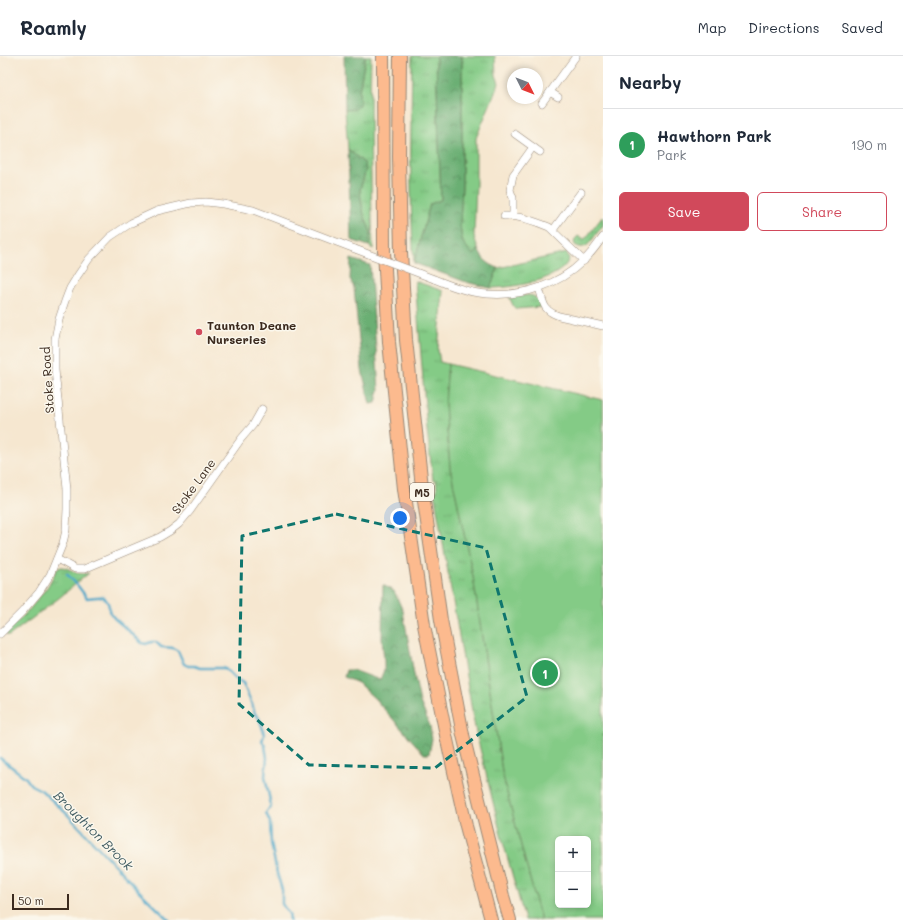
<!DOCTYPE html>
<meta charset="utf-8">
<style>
:root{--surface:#fff;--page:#f6f6f7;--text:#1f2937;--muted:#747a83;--line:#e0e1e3;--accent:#d1495b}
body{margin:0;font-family:Mali,sans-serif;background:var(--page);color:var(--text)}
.controls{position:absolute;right:12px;bottom:12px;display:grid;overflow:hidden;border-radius:6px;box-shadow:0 2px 6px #0003}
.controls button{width:36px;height:36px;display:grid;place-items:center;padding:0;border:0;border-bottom:1px solid var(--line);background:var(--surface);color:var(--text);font:20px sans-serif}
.compass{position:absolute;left:507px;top:12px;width:36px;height:36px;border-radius:50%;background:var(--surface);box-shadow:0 2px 6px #0003;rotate:132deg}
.scale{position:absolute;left:12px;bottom:10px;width:57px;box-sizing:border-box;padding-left:4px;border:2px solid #3b2a1e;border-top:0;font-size:11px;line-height:14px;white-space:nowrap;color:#3b2a1e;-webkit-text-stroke:3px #fbf7ec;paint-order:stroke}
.you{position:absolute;left:400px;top:462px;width:14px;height:14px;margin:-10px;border:3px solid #fff;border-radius:50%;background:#1a73e8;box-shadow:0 0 0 6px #1a73e833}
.badge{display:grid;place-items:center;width:26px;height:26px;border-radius:50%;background:var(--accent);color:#fff;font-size:13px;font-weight:700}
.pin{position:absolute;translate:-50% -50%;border:2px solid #fff;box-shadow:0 1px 4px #0006}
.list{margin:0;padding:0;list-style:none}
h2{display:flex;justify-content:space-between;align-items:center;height:52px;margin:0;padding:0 16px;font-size:17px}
h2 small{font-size:13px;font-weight:400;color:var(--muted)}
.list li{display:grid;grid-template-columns:26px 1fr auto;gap:12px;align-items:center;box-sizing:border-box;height:72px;padding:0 16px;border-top:1px solid var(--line)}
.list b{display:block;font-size:15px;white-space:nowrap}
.list p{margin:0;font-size:13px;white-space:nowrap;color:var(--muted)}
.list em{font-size:13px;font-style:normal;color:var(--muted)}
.actions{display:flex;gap:8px;padding:12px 16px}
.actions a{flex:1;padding:9px 0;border:1px solid var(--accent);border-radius:6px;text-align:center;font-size:14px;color:var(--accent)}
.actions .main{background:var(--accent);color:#fff}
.map{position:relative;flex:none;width:603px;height:864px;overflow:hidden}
header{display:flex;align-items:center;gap:24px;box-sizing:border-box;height:56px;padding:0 20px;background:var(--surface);border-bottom:1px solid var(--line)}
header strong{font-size:19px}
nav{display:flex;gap:22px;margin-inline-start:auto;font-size:14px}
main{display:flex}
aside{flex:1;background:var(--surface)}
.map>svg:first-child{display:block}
</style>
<header>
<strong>Roamly</strong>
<nav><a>Map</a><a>Directions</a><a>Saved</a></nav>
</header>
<main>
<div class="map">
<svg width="603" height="864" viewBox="0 0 603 864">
<defs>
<pattern id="grass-tufts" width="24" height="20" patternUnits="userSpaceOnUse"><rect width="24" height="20" fill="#84cb86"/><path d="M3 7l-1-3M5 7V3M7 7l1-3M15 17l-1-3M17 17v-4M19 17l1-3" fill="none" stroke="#73ae73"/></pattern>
<pattern id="forest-crowns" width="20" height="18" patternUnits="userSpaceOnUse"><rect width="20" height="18" fill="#6baf73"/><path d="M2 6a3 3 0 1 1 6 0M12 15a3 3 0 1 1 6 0" fill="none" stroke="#598f5e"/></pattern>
</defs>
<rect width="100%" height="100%" fill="#fbf7ec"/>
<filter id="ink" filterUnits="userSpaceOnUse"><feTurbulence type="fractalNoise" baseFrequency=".025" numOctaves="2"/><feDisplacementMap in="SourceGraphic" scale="8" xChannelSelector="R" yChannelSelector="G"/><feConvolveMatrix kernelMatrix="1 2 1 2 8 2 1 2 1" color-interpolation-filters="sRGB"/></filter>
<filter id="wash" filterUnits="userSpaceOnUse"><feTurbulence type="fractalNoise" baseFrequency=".012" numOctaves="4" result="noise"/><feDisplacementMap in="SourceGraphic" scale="16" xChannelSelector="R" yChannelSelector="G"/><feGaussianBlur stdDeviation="0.9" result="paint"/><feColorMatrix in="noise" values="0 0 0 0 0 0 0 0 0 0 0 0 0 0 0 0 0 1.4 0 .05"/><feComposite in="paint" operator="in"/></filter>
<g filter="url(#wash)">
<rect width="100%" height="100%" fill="#f6e7d0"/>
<g fill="url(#grass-tufts)" stroke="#607a52">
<path d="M365 0H371C369 64 371 129 373 193L369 190 371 176 364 159 361 144 360 134 366 113 364 107 348 93 345 54 355 53 360 47 359 35 365 3Z"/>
<path d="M412 0H435L436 2 441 144 430 148 414 207C409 138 411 69 412 0Z"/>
<polygon points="462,0 495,0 496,19 499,27 476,82 476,127 474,180 478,193 473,200 462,185 460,168 462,130"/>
<path d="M603 160C603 163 603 167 603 169 601 172 599 175 597 177 591 185 586 196 575 189 573 184 575 183 578 180 581 182 583 184 586 182Z"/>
<path d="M567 197 569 203C561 225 510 232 490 232L498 212Z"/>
<polygon points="415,225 443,235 438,294 440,306 448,308 445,348 450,411 473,520 502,715 506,733 541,864 525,864 501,779 475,672 434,436 437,436 436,424 433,424 427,374"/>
<path d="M528 239C537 240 538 243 541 251L516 253C512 250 512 245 509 242Z"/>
<path d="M61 511C66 511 68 513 73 515 78 518 83 518 89 517L59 542 9 580 6 579 7 576 29 554 48 530 57 513Z"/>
</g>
<g fill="url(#forest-crowns)" stroke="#536c48">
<polygon points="344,0 365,0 365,3 359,35 360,47 355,53 345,54"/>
<path d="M435 0H462V130L460 168 462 185 473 199 478 193C482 203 488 208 498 212L490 232 466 226 414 207 430 148 441 144 436 3Z"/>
<polygon points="348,93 364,107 366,113 360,134 361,144 364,159 371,176 369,190 351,184"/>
<polygon points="351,203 370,209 379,334 376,347 370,348 362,314 354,232 350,223"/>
<polygon points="383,529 394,535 403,555 414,618 420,646 430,670 432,683 429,698 424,698 375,643 358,627 344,621 346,614 353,614 380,624 384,614 384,605 382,582"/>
</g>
<path fill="#84cb86" stroke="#607a52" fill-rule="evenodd" d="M448 308 603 344V864H541L506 733 502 715 473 520 450 411 445 348ZM558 783H588V849H558Z"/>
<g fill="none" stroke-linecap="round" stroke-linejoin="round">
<g stroke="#4ba7c9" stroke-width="2.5">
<path d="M67 518 78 530 87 542C93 542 98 540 104 541L108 547 111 558 115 563 127 573 142 587 146 588 151 586H156L161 591 173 592 178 595 184 608 188 610H194L200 612H224L227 614 236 623 243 627 253 651 255 658 259 662 262 670 264 679 262 685 265 690 267 702 265 720 271 750 266 757 270 766 271 787 277 817 282 834V848L289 858 290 864"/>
<polyline points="0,702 26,722 31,729 41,734 66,757 138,834 169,864"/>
</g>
</g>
</g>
<g filter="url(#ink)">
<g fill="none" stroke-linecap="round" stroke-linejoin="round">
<defs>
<g id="minor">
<polyline points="550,36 558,41"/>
<polyline points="542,47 576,0"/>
<polyline points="515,78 540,96"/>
<path d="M504 160C519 159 535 165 549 171L584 205"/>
<polyline points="513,160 513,142 510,134 513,119 533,91"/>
<polyline points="553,174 581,136"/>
<path d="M434 223C451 230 469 237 487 238 522 241 559 229 583 205 591 198 597 189 603 181"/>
<path d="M539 232C544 247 542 254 559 260L603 270"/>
<polyline points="57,503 75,513 84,513 160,481 170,475 179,468 190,455 241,383 253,369 262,353"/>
<polyline points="0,578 22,556 39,536 50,519 63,487 66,474 67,453 67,433 55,314 55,283 59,263 65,245 70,232 78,219 89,203 110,181 131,167 157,155 191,147 206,146 223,148 253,154 355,193"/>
</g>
<g id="motorway">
<polyline points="383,0 384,195 389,286 404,433 424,569 447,684 466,770 491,864"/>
<polyline points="400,0 399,101 401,196 406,284 422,431 441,564 463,679 503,840 510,864"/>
</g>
</defs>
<use href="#minor" stroke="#988877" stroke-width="8"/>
<use href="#motorway" stroke="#988877" stroke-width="14"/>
<use href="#minor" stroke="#fff" stroke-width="7"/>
<use href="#motorway" stroke="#fcba8e" stroke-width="12"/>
<defs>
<polyline id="minor-bridge" points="355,193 434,223"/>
</defs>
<use href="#minor-bridge" stroke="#988877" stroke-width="8" stroke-linecap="butt"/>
<use href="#minor-bridge" stroke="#fff" stroke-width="7"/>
</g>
</g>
<path fill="none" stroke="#0f766e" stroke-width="3" stroke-dasharray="8 5" stroke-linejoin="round" d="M336 458 486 492 527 641 435 712 309 709 239 648 242 480Z"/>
<circle fill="#d1495b" stroke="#fbf7ec" stroke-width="1.5" cx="199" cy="276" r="4"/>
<g text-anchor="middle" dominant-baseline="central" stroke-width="3" stroke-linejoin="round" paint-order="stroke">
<rect fill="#fbf7ec" stroke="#75685c" stroke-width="1" x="410" y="427" width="24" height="18" rx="3"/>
<g font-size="11" font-weight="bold" fill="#3b2a1e">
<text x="422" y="436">M5</text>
</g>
<g font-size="12" font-weight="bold" fill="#3b2a1e" stroke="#fbf7ec" text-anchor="start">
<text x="207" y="269">Taunton Deane<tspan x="207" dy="14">Nurseries</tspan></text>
</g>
<g font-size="12" fill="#3b2a1e" stroke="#fbf7ec">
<text transform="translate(47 324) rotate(-94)">Stoke Road</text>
<text transform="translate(193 430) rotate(-54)">Stoke Lane</text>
</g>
<g font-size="13" font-style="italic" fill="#415c62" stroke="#fbf7ec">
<text transform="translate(94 774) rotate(45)">Broughton Brook</text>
</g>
</g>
</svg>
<div class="controls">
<button>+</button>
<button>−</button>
</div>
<svg class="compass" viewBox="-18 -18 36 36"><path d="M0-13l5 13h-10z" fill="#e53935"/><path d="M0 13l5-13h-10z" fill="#747a83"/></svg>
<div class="scale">50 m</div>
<div class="you"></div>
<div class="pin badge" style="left:545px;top:617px;background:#2e9e5b">1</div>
</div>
<aside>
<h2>Nearby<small></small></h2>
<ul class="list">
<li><span class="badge" style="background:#2e9e5b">1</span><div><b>Hawthorn Park</b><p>Park</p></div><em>190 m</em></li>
</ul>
<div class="actions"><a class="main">Save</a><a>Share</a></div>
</aside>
</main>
